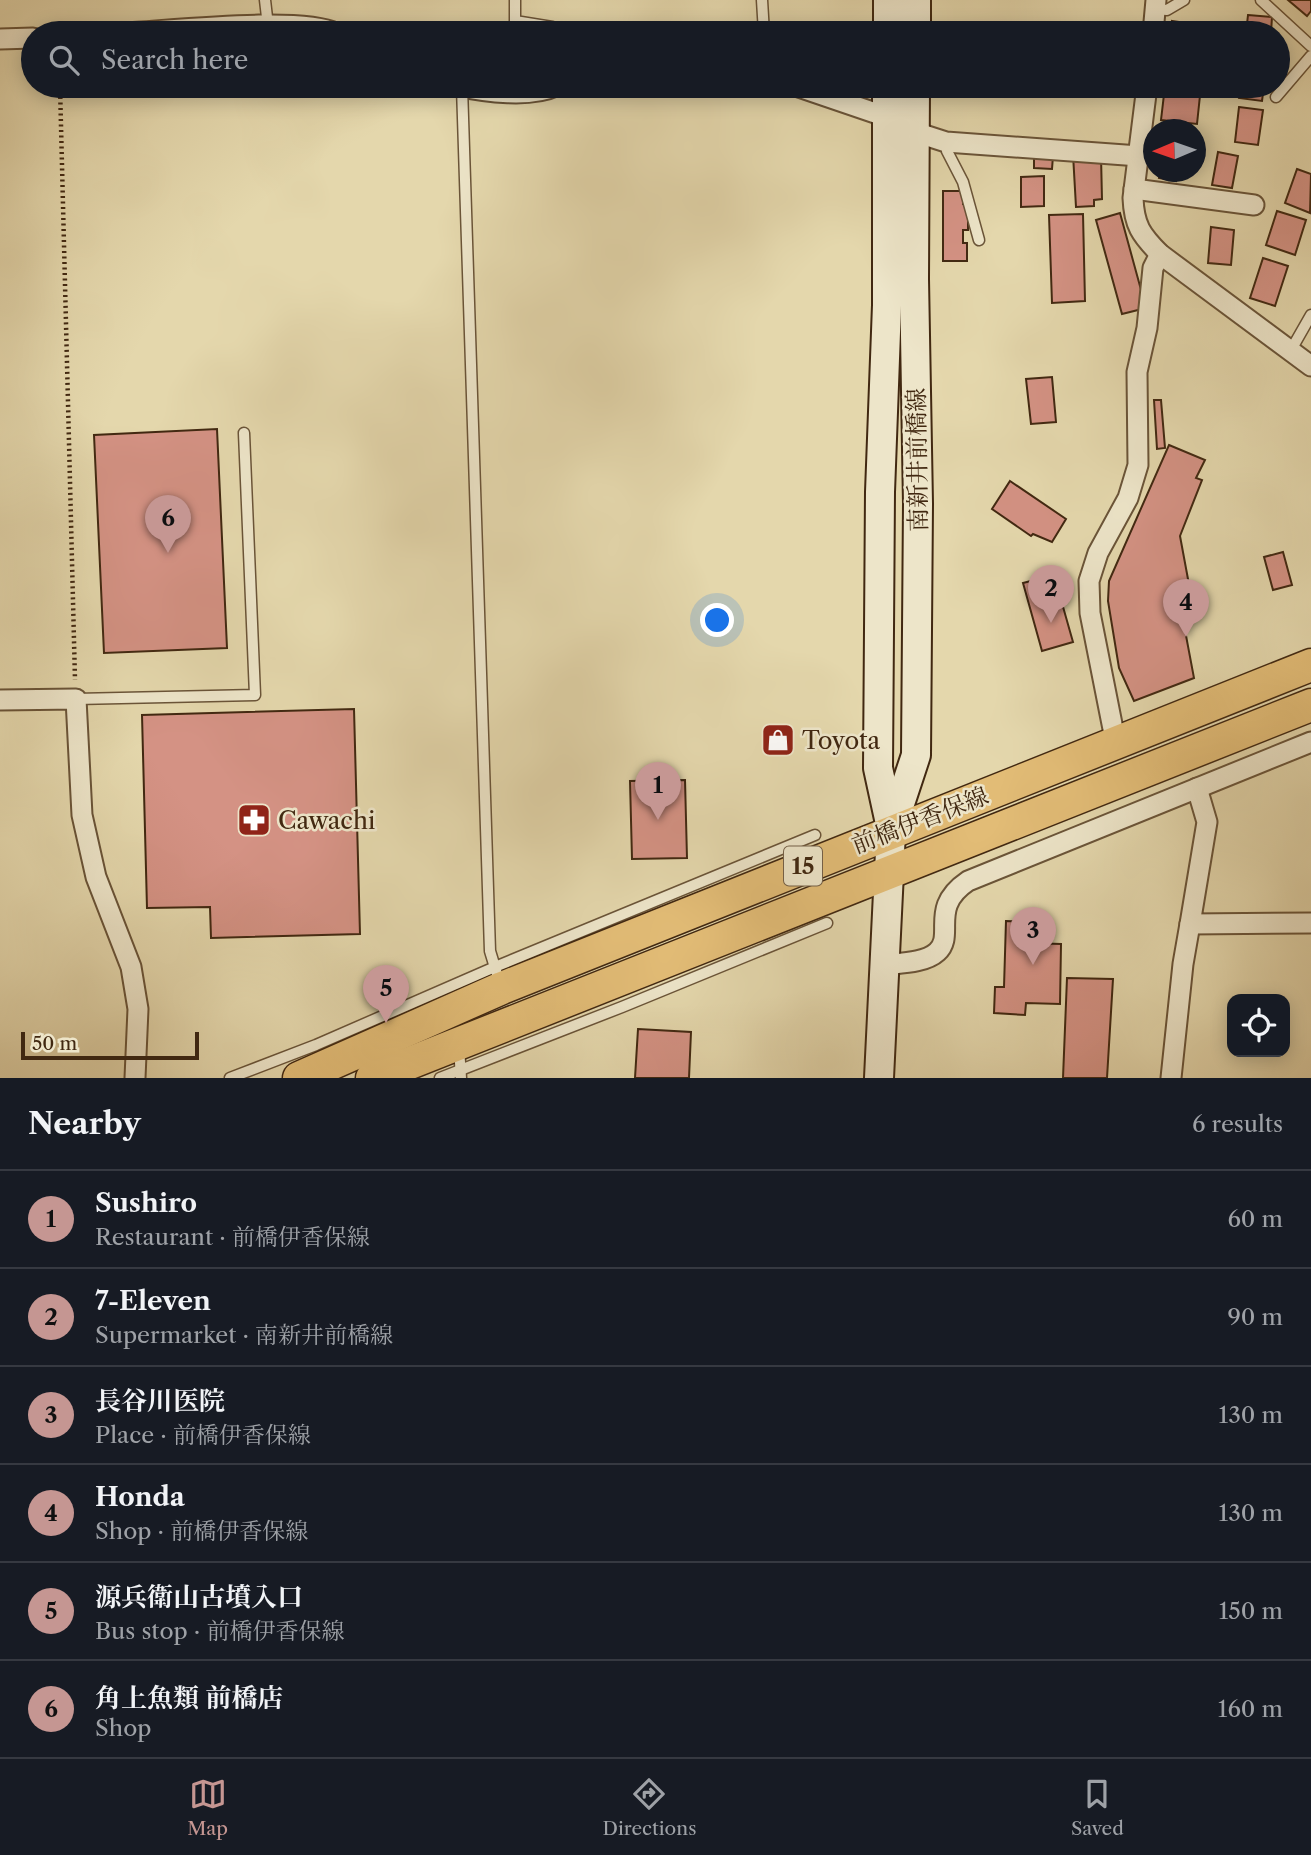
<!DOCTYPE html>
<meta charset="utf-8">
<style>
:root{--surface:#171b24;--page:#20242c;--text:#f1f3f6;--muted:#9ea1a6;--line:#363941;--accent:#c59692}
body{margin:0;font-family:"Libre Caslon Text","Noto Serif JP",serif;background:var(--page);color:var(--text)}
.controls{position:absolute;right:21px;bottom:21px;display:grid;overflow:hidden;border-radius:14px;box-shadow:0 4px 18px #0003}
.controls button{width:63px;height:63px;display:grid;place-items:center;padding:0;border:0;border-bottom:2px solid var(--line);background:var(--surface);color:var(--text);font:35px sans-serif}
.compass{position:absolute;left:1143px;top:119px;width:63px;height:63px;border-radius:50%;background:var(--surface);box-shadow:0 4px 18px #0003;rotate:268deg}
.scale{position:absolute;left:21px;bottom:18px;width:178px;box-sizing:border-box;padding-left:7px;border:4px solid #412811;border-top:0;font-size:19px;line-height:24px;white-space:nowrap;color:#412811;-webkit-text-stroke:5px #ede5c9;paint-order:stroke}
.you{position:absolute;left:718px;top:621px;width:24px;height:24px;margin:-18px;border:5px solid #fff;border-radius:50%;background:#1a73e8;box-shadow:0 0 0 10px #1a73e833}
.badge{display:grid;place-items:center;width:46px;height:46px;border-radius:50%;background:var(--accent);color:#111;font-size:23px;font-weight:700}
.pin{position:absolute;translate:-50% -58px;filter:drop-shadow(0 2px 4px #0008)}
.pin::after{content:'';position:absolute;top:37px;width:24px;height:21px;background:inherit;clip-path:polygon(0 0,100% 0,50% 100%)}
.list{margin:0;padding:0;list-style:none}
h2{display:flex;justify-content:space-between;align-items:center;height:91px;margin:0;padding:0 28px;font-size:30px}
h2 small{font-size:23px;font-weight:400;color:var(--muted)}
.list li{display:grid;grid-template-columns:46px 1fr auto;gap:21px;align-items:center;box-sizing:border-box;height:98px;padding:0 28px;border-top:2px solid var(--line)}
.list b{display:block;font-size:26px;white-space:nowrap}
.list p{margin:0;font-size:23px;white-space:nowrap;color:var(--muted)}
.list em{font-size:23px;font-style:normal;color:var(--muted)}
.icon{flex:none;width:38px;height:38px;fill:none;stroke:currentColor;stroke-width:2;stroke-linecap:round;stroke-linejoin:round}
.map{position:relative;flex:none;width:1311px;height:1078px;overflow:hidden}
.search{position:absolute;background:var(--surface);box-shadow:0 4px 18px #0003;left:21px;right:21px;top:21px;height:77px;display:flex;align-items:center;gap:18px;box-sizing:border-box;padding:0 24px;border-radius:38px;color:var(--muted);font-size:26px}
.sheet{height:679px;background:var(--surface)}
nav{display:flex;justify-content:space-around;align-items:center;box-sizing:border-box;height:98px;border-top:2px solid var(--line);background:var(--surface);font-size:19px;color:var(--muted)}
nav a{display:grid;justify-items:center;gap:4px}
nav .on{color:var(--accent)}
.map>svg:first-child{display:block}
</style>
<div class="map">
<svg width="1311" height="1078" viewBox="0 0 1311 1078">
<rect width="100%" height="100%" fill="#e4d7ac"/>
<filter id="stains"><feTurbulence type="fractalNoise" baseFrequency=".00286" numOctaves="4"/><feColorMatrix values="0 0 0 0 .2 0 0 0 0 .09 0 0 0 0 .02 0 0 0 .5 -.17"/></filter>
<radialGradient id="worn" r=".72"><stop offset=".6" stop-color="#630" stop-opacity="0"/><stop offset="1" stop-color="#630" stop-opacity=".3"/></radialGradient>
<g fill="#d49284" stroke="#412811" stroke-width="2">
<polygon points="1288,0 1311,0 1311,11 1307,16"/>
<polygon points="1248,15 1272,17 1271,33 1246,33"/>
<polygon points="1172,21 1208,26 1207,33 1171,33"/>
<polygon points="1165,86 1201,86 1197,124 1161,120"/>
<polygon points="1241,86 1264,86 1262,101 1239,98"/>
<polygon points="1239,107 1263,110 1258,145 1235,142"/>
<polygon points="1218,152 1238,156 1232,188 1212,185"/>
<polygon points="1073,154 1101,156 1102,199 1094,200 1094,206 1076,207"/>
<polygon points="1034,156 1053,156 1052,169 1034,168"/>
<polygon points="1297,169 1311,174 1310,213 1285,203"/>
<polygon points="1160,172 1178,172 1176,181 1159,178"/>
<polygon points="1044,176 1044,206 1021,207 1021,177"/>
<polygon points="943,191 963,191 963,204 968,204 968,230 963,230 963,243 967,243 967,261 943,261"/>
<polygon points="1277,211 1306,220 1295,255 1266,245"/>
<polygon points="1120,213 1146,308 1122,314 1096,220"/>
<polygon points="1083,214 1085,301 1052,303 1049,215"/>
<polygon points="1211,227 1234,230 1231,265 1208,263"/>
<polygon points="1263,258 1288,266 1275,306 1250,298"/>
<polygon points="1052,377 1056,422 1031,424 1026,379"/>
<polygon points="1154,400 1161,400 1165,448 1157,449"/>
<polygon points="217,429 227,648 104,653 94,435"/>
<polygon points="1169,445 1205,460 1196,478 1202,480 1180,536 1193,606 1181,609 1194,678 1134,701 1119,668 1108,601 1109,581"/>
<polygon points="1010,481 1066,519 1052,542 1033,534 1031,536 992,509"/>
<polygon points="1283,552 1292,585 1273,590 1264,557"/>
<polygon points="1054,575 1073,642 1042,651 1023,583"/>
<polygon points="354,709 360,934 211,938 210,907 147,908 142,715"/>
<polygon points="685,780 687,858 632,859 630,781"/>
<polygon points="1006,921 1029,922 1028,943 1061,944 1060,1004 1026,1003 1025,1015 994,1013 995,987 1004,987"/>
<polygon points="1067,978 1113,979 1107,1078 1063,1078"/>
<polygon points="638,1029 691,1032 689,1078 635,1078"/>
</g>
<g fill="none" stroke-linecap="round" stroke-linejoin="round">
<defs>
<g id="lane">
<polyline points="265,0 268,26"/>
<polyline points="515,0 515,21 552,27 562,33"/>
<polyline points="762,0 764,33"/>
<polyline points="1261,0 1311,46"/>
<polyline points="1155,9 1167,10 1184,0"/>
<polyline points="462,87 490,951 500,984"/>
<polyline points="1276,97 1311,56"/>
<polyline points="946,142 947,151 963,182 979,240"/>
<polyline points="1291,350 1311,315"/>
<polyline points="76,699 255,695 244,433"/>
<polyline points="459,1047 461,1078"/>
<polyline points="230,1078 316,1045 495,967 815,835"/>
<polyline points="440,1078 622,1007 827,923"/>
</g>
<g id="street">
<path d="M124 33C167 31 302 16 335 33"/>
<polyline points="1153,33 1156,0"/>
<polyline points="0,39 33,38"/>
<path d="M457 86C485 92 531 98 556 86"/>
<polyline points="796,86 887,117 915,132 946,142 1139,156"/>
<path d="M1147 86 1133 198C1134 225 1141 235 1160 254L1311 366"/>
<polyline points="1134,189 1254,205"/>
<polyline points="0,700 76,699 82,815 96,877 131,967 138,1009 135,1078"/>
<polyline points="1118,743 1113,729 1090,613 1089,581 1098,553 1128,498 1138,465 1137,372 1147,328 1153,268 1160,254"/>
<polyline points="1197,788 1207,822 1190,924 1311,923"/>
<path d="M884 965C900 963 925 963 937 952 956 935 928 908 968 881L1311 742"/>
<polyline points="1171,1078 1183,964 1190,924"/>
</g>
<g id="secondary">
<polyline points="888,33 888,0"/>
<polyline points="916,33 916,0"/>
<polyline points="887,86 887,305 880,492 878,768 891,828"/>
<polyline points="879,1078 891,831 916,755 918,504 914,279 915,86"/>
</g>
<g id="primary">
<polyline points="299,1078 502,988 1311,665"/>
<polyline points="372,1078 1311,705"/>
</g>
</defs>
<use href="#lane" stroke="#6a5438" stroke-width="13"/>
<use href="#street" stroke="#6a5438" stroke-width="23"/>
<use href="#secondary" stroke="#412811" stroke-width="32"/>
<use href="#primary" stroke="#412811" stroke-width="35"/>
<polyline stroke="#412811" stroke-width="4.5" stroke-dasharray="2 3.5" stroke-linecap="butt" points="60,86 75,680"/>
<use href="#lane" stroke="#ede5c9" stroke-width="10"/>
<use href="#street" stroke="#ede5c9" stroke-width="19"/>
<use href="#secondary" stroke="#ede5c9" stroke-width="28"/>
<use href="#primary" stroke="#e2bc76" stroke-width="32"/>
</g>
<defs>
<symbol id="shop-square" viewBox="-11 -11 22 22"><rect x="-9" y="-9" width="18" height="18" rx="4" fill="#8f2418" stroke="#ede5c9"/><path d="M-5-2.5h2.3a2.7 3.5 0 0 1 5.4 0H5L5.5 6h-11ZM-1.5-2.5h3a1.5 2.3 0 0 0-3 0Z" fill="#fff"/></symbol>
<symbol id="pharmacy-square" viewBox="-11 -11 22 22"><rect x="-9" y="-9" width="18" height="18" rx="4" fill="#8f2418" stroke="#ede5c9"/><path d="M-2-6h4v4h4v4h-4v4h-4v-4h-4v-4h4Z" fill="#fff"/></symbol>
</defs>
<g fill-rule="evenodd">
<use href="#shop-square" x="759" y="721" width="38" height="38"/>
<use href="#pharmacy-square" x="235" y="801" width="38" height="38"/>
</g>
<g text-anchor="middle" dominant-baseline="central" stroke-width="5" stroke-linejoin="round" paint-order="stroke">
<rect fill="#ede5c9" stroke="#756148" stroke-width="2" x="784" y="846.5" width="38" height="39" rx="5"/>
<g font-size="23" font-weight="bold" fill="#412811">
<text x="803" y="866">15</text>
</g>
<g font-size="24" fill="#412811" stroke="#ede5c9">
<text transform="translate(917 460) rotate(-91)">南新井前橋線</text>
<text transform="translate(920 820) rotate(-21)">前橋伊香保線</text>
</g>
<g font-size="24" fill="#412811" stroke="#ede5c9" text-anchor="start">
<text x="802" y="740">Toyota</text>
<text x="278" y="820">Cawachi</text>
</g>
</g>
<rect width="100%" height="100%" filter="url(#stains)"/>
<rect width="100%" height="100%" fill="url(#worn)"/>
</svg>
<div class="controls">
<button><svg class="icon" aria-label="locate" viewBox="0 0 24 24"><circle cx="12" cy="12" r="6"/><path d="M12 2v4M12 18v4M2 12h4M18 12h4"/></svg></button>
</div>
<svg class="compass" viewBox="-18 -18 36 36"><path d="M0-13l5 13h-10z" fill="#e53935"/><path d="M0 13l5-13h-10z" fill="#9ea1a6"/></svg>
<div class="scale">50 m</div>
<div class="you"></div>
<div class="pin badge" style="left:658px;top:820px">1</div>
<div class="pin badge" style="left:1051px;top:623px">2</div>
<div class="pin badge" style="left:1033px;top:965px">3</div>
<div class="pin badge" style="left:1186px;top:637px">4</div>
<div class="pin badge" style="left:386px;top:1023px">5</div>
<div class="pin badge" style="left:168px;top:553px">6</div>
<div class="search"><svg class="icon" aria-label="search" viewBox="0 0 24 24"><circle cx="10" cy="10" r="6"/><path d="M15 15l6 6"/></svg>Search here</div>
</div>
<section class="sheet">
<h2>Nearby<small>6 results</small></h2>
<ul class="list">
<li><span class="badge">1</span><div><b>Sushiro</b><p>Restaurant · 前橋伊香保線</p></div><em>60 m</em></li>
<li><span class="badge">2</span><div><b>7-Eleven</b><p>Supermarket · 南新井前橋線</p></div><em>90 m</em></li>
<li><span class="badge">3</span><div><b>長谷川医院</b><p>Place · 前橋伊香保線</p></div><em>130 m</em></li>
<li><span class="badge">4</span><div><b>Honda</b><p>Shop · 前橋伊香保線</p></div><em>130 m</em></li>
<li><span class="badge">5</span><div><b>源兵衛山古墳入口</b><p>Bus stop · 前橋伊香保線</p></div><em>150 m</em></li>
<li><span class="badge">6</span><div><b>角上魚類 前橋店</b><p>Shop</p></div><em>160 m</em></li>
</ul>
</section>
<nav>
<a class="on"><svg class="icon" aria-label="map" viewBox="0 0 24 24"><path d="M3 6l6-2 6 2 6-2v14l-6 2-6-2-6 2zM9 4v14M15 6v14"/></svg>Map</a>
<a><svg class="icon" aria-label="directions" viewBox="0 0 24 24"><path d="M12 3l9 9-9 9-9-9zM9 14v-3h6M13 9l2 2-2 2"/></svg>Directions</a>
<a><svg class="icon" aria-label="saved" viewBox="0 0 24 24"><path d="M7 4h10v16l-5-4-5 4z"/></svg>Saved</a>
</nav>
